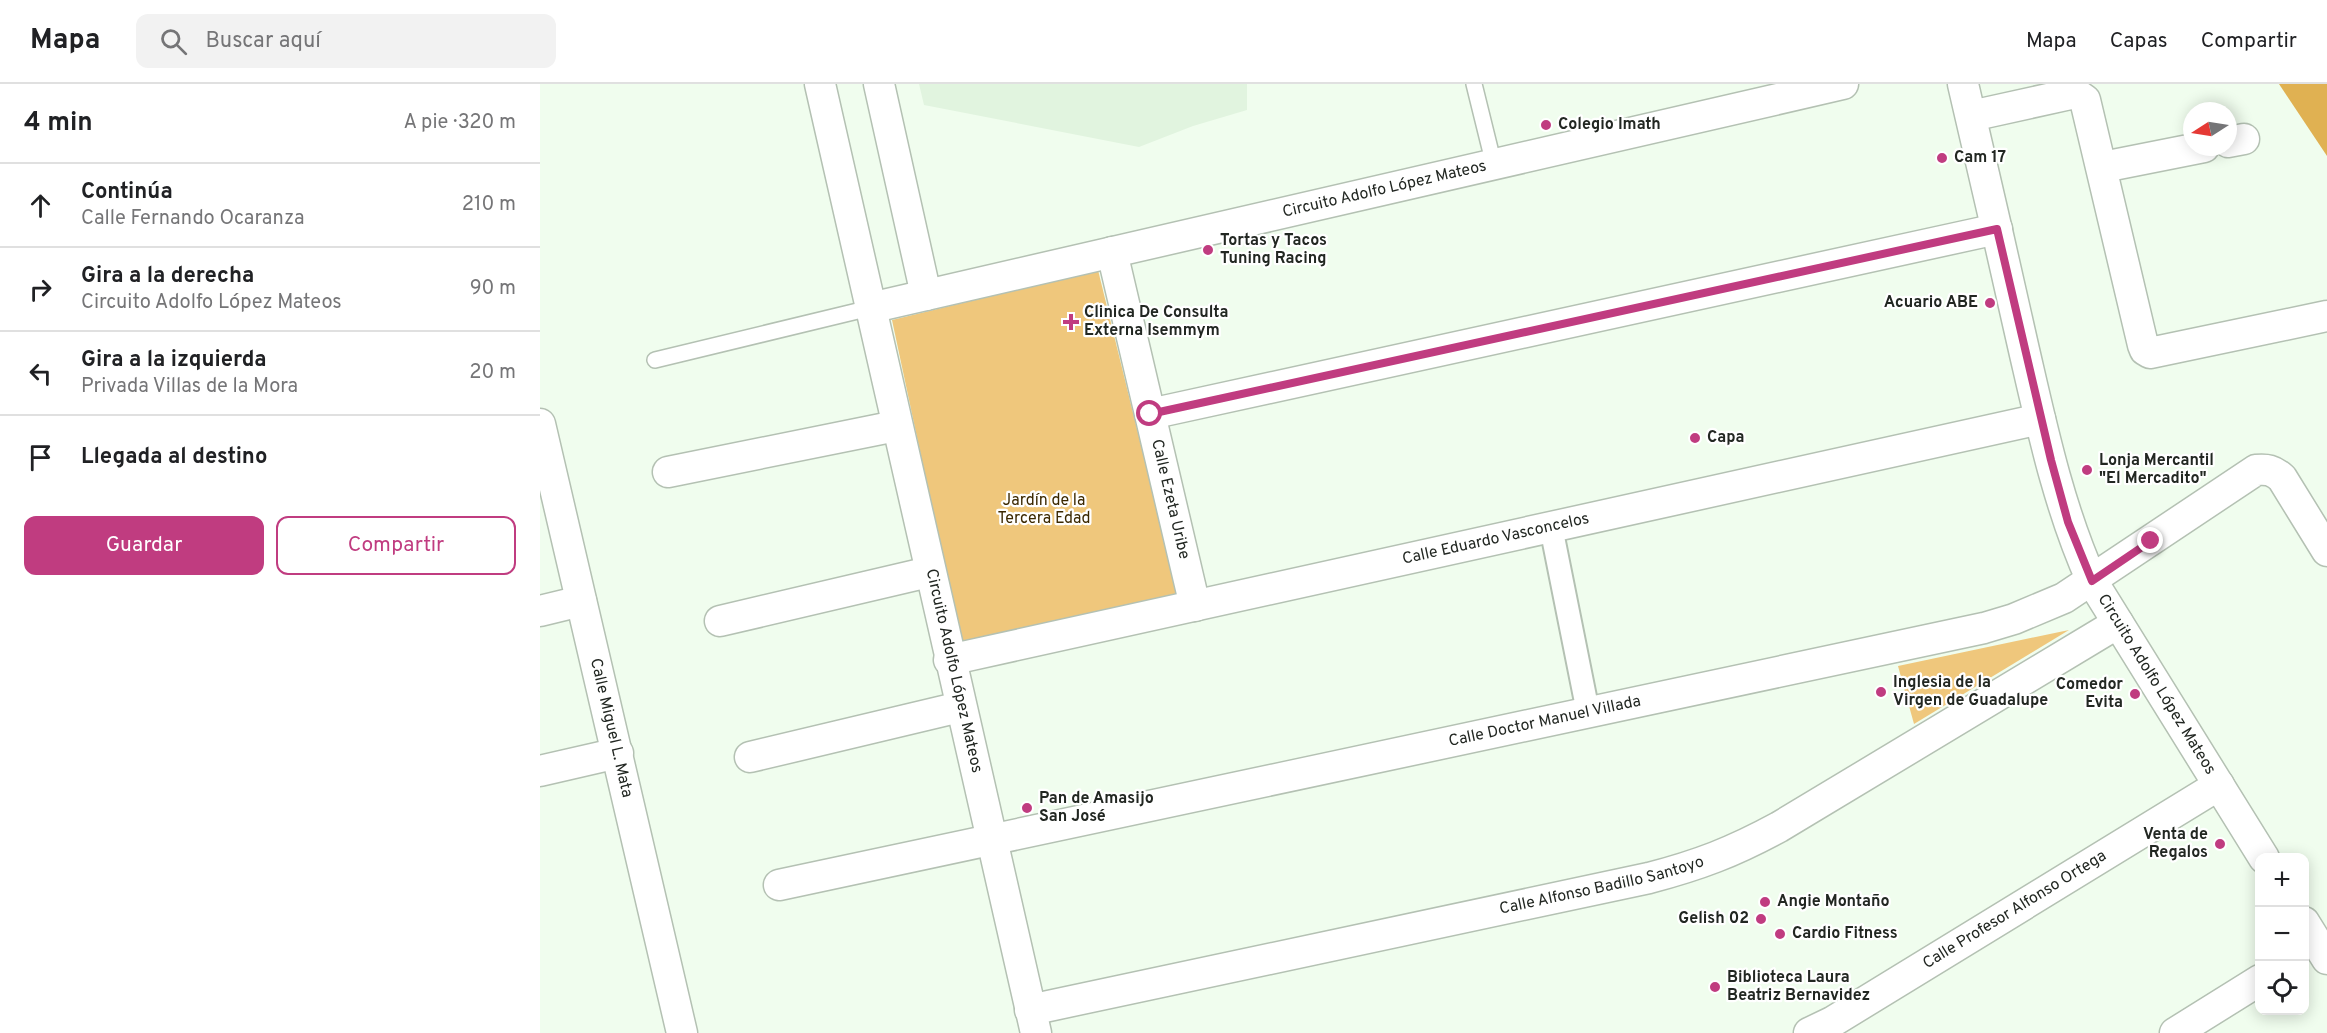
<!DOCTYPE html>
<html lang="es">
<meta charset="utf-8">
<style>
:root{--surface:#fff;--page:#f2f2f2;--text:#202124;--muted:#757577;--line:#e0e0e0;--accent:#c03c80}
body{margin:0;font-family:Overpass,sans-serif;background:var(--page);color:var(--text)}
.controls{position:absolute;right:18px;bottom:18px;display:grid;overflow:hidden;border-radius:12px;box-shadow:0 3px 15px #0003}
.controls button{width:54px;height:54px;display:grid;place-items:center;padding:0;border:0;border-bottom:2px solid var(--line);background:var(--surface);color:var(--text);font:30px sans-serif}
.compass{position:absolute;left:1643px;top:18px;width:54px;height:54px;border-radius:50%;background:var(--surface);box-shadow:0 3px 15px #0003;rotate:258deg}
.stop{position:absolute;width:18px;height:18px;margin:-14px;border:4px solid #c03c80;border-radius:50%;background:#fff}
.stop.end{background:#c03c80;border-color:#fff;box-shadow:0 2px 6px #0008}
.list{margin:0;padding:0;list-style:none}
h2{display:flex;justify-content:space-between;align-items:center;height:78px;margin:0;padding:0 24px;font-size:26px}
h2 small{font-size:20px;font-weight:400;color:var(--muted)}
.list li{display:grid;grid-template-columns:39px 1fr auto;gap:18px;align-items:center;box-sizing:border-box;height:84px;padding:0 24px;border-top:2px solid var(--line)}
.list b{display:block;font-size:22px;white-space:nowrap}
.list p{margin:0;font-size:20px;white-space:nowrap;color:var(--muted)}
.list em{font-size:20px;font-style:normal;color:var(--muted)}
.actions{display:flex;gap:12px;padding:18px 24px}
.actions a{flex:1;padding:14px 0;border:2px solid var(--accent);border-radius:12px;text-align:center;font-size:21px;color:var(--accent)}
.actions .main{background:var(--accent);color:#fff}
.icon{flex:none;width:33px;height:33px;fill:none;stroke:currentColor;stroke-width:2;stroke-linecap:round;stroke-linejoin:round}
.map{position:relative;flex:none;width:1787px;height:949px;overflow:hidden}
header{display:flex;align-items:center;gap:36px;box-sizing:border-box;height:84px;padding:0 30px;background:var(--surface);border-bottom:2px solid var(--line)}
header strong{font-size:28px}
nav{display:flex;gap:33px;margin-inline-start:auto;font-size:21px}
.search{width:420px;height:54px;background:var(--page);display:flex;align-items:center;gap:15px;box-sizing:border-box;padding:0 21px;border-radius:12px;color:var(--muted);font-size:22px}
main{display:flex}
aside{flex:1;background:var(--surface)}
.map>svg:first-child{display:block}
</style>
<header>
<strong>Mapa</strong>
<div class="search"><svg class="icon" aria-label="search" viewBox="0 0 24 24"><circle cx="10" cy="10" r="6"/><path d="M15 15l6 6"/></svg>Buscar aquí</div>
<nav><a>Mapa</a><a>Capas</a><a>Compartir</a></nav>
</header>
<main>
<aside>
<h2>4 min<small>A pie · 320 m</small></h2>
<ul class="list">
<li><svg class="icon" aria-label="ahead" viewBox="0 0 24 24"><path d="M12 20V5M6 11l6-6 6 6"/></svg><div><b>Continúa</b><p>Calle Fernando Ocaranza</p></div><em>210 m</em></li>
<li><svg class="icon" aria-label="right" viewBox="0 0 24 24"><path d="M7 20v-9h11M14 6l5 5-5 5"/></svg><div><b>Gira a la derecha</b><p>Circuito Adolfo López Mateos</p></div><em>90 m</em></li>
<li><svg class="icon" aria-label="left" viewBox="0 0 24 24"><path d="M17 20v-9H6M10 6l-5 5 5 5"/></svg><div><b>Gira a la izquierda</b><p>Privada Villas de la Mora</p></div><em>20 m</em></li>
<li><svg class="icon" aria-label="arrive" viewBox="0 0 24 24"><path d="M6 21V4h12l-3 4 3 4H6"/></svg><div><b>Llegada al destino</b></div></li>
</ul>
<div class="actions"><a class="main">Guardar</a><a>Compartir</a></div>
</aside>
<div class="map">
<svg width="1787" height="949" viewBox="0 0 1787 949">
<rect width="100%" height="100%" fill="#f0fdee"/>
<polygon fill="#e1f4df" points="379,0 707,0 707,26 653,42 599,63 384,21"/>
<g fill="#efc77c">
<polygon points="558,186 638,512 421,560 352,236"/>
<polygon points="1529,546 1374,640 1358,582"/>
</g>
<polygon fill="#e0b152" points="1739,0 1787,0 1787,72"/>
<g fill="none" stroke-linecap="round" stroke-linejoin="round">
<defs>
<g id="service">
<polyline points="934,0 954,81"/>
<polyline points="115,276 330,224"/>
</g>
<polyline id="pedestrian" points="1011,443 1048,628"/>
<g id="minor">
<path id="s1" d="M280 0 496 949"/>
<polyline points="339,0 386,211"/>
<path id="s2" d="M1423 0C1444 89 1464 177 1484 266 1502 344 1519 424 1552 497L1724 774"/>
<polyline points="1431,32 1535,9 1545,16 1603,261 1605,266 1610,269 1787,232"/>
<polyline points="1688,58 1704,55"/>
<polyline points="1563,83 1664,63"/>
<path id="s3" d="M572 168 655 522"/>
<path id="s4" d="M330 224 1303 0"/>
<polyline points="610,330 1457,145"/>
<path id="s5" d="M0 340 142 949"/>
<polyline points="128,388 356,342"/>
<polyline points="0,527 41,517"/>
<polyline points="180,537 389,488"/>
<path id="s6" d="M409 576 1500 335"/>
<polyline points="210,673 420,623"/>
<polyline points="0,687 78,669"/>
<path id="s7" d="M239 801 1444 544 1474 535 1524 514 1716 386C1727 385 1733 386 1742 394L1787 467"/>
<polyline points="1764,838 1787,875"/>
<path id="s8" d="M490 926 1109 794C1159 781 1193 768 1239 743L1578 539"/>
<path id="s9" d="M1269 949 1292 938 1679 701"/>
<polyline points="1635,949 1720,896"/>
</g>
</defs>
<use href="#service" stroke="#b4c1b3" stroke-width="18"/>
<use href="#pedestrian" stroke="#b4c1b3" stroke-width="26"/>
<use href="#minor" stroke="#b4c1b3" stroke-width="33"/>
<use href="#service" stroke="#fff" stroke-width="15"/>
<use href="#pedestrian" stroke="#fff" stroke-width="22"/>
<use href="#minor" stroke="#fff" stroke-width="30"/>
</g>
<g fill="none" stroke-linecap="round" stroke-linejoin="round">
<polyline stroke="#c03c80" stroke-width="8" points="610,330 1457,145 1511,376 1528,438 1552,497 1611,457"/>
</g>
<g fill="#c03c80" stroke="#fff" stroke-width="2">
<circle cx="1006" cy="41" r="6"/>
<circle cx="1402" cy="74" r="6"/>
<circle cx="668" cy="166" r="6"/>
<circle cx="1450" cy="219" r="6"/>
<path d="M528 229h6v6h6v6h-6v6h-6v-6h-6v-6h6z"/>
<circle cx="1155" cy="354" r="6"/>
<circle cx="1547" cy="386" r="6"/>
<circle cx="1341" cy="608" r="6"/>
<circle cx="1595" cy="610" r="6"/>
<circle cx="487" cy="724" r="6"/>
<circle cx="1680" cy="760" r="6"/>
<circle cx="1225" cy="818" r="6"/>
<circle cx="1221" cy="835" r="6"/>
<circle cx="1240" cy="850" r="6"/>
<circle cx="1175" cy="903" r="6"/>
</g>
<g text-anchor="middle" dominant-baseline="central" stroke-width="4.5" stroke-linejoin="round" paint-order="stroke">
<g font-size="16" font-weight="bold" fill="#222722" stroke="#fff" text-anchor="start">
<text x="1018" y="41">Colegio Imath</text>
<text x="1414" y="74">Cam 17</text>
<text x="680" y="157">Tortas y Tacos<tspan x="680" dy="18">Tuning Racing</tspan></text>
<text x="1438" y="219" text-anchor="end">Acuario ABE</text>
<text x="544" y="229">Clinica De Consulta<tspan x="544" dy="18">Externa Isemmym</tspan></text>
<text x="1167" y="354">Capa</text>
<text x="1559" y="377">Lonja Mercantil<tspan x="1559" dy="18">"El Mercadito"</tspan></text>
<text x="1353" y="599">Inglesia de la<tspan x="1353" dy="18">Virgen de Guadalupe</tspan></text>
<text x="1583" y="601" text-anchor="end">Comedor<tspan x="1583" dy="18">Evita</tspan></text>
<text x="499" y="715">Pan de Amasijo<tspan x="499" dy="18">San José</tspan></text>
<text x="1668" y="751" text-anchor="end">Venta de<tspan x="1668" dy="18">Regalos</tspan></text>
<text x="1237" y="818">Angie Montaño</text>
<text x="1209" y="835" text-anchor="end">Gelish 02</text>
<text x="1252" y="850">Cardio Fitness</text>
<text x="1187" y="894">Biblioteca Laura<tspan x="1187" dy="18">Beatriz Bernavidez</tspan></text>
</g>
<g font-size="16" fill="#222722" stroke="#fff">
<text stroke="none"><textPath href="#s4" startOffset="528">Circuito Adolfo López Mateos</textPath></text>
<text stroke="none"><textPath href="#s3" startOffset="254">Calle Ezeta Uribe</textPath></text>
<text stroke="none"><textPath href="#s6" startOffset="560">Calle Eduardo Vasconcelos</textPath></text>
<text stroke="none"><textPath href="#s1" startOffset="602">Circuito Adolfo López Mateos</textPath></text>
<text stroke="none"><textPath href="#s2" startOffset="636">Circuito Adolfo López Mateos</textPath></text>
<text stroke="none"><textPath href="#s7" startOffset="783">Calle Doctor Manuel Villada</textPath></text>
<text stroke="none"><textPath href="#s5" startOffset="312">Calle Miguel L. Mata</textPath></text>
<text stroke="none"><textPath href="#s8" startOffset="585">Calle Alfonso Badillo Santoyo</textPath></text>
<text stroke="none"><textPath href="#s9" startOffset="240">Calle Profesor Alfonso Ortega</textPath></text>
</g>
<g font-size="16" fill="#3b2800" stroke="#fff">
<text x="504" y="417">Jardín de la<tspan x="504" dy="18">Tercera Edad</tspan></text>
</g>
</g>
</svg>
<div class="controls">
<button>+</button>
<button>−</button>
<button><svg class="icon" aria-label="locate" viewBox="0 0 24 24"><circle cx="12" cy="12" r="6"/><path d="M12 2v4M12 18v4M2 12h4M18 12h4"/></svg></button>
</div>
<svg class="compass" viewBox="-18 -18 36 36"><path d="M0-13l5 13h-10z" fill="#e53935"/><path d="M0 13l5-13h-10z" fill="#757577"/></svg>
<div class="stop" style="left:610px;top:330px"></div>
<div class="stop end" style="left:1611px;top:457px"></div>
</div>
</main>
